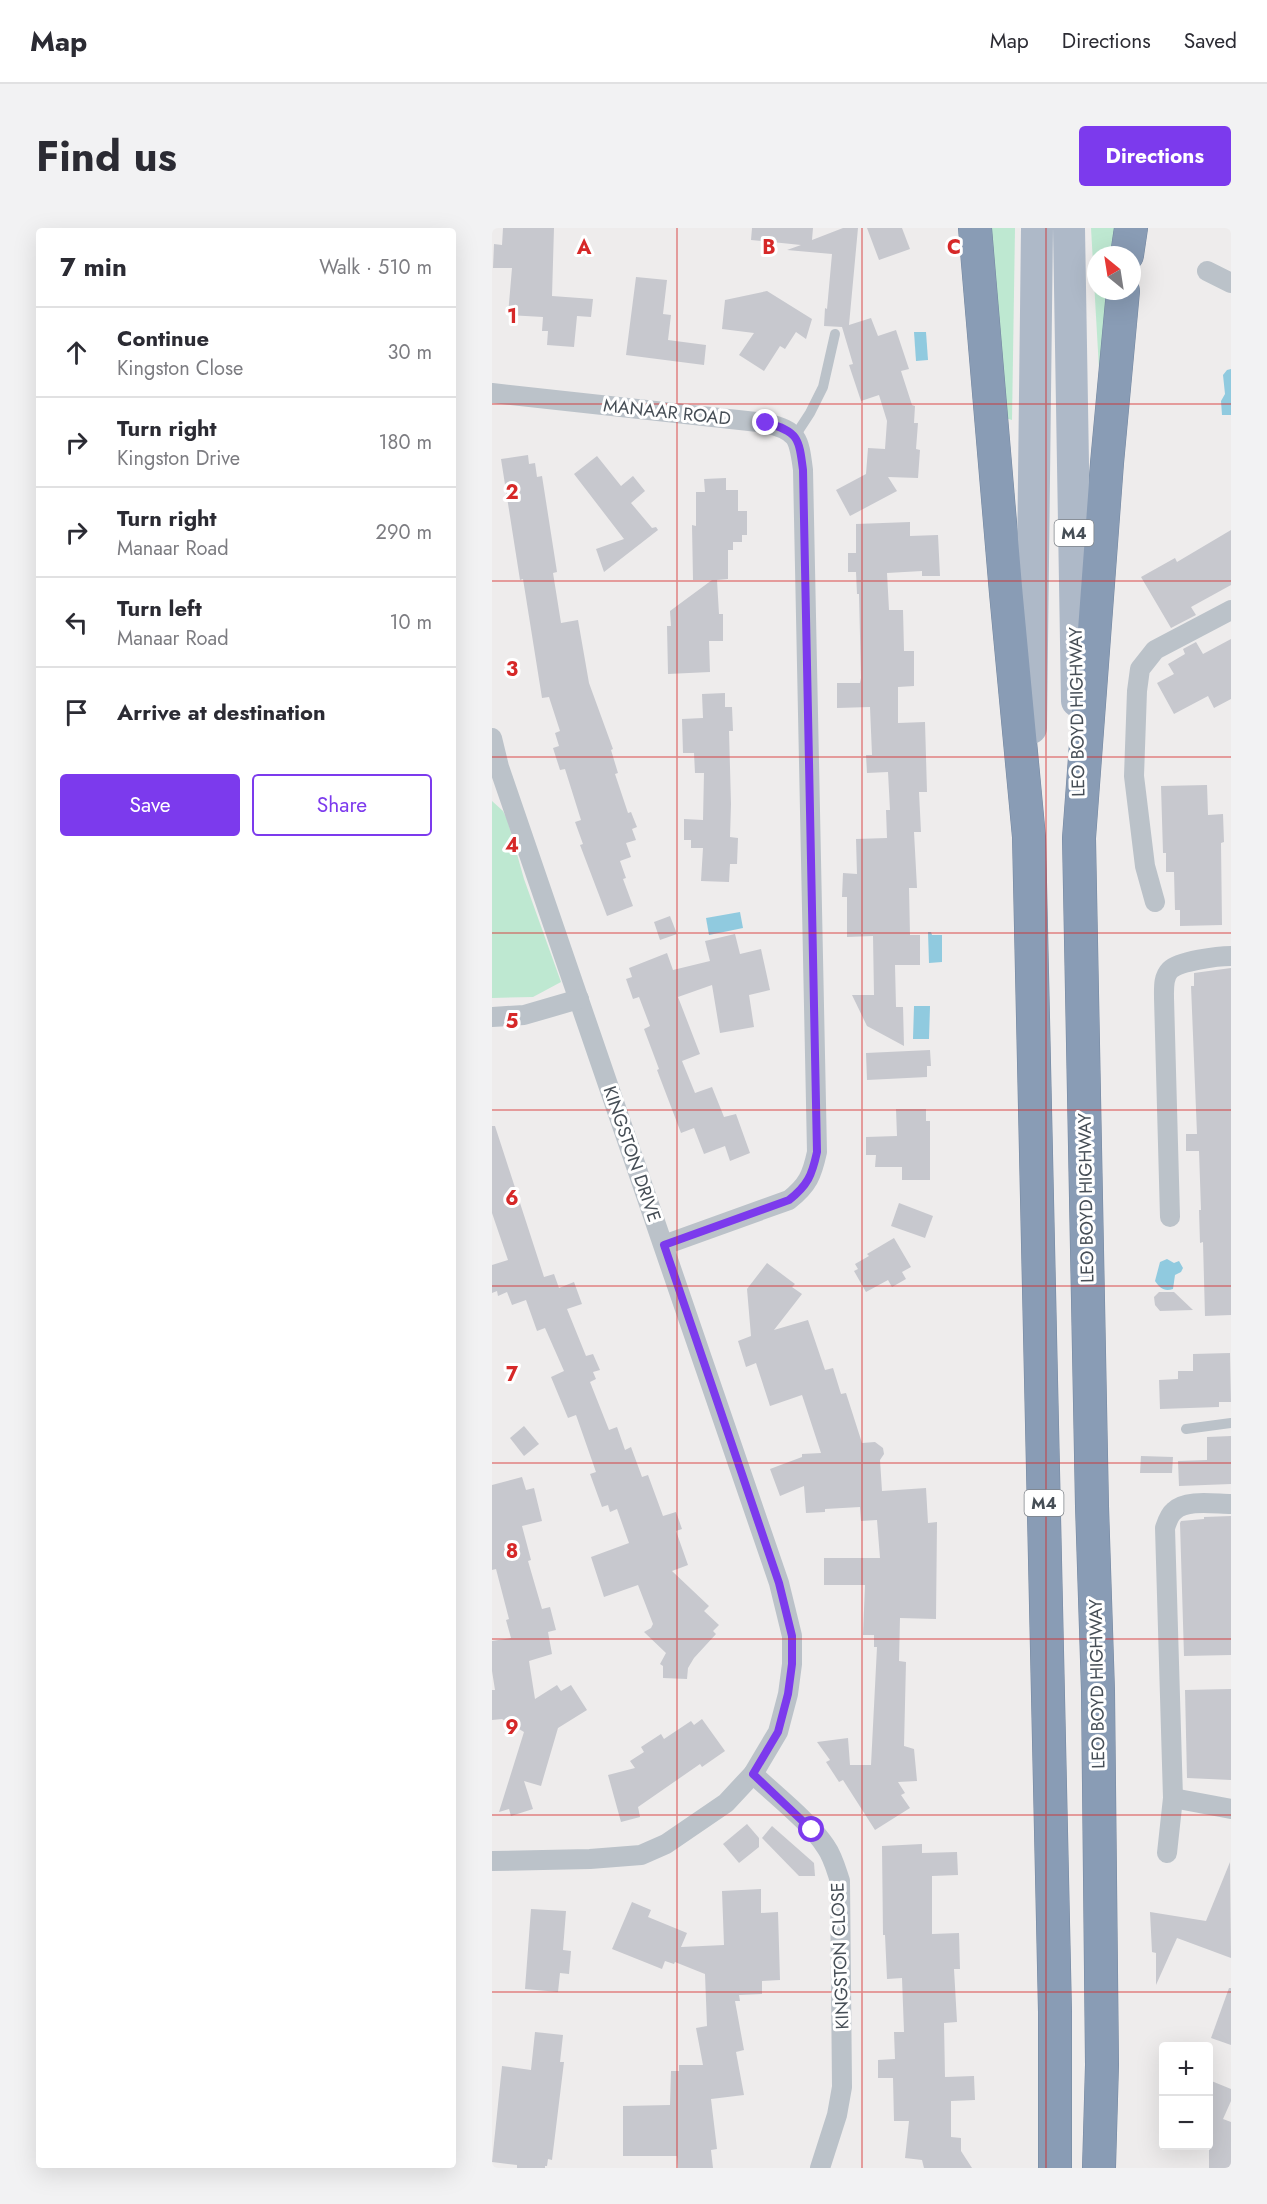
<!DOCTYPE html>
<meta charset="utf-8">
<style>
:root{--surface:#fff;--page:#f2f2f3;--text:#2b2b33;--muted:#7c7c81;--line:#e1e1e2;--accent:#7c3aed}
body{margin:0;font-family:Jost,sans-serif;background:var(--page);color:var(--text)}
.controls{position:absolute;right:18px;bottom:18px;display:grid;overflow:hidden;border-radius:6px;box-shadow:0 6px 24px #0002}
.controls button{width:54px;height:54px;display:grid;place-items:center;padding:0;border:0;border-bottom:2px solid var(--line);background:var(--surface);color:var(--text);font:30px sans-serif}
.compass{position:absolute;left:595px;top:18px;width:54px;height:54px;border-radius:50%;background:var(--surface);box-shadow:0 6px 24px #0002;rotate:330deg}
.stop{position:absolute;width:18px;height:18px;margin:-14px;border:4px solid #7c3aed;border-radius:50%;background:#fff}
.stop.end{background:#7c3aed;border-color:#fff;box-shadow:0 2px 6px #0008}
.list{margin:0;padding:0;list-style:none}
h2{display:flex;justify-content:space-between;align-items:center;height:78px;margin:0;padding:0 24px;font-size:26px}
h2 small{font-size:20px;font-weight:400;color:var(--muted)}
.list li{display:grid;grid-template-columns:39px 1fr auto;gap:18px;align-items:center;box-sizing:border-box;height:90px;padding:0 24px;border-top:2px solid var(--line)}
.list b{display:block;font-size:22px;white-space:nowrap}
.list p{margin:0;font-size:20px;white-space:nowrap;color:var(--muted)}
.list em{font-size:20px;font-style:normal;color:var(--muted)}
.actions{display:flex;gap:12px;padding:18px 24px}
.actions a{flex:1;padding:14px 0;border:2px solid var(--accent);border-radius:6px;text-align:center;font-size:21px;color:var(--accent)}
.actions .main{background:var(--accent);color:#fff}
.icon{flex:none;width:33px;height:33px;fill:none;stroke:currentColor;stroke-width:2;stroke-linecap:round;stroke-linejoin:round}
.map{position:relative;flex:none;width:739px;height:1940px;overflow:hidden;border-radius:6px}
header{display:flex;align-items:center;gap:36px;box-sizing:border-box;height:84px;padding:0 30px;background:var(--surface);border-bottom:2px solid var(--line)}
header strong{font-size:28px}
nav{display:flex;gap:33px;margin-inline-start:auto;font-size:21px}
.intro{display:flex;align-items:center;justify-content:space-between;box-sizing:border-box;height:144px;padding:0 36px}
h1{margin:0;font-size:42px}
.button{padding:15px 27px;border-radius:6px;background:var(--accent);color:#fff;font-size:21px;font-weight:700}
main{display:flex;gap:36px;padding:0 36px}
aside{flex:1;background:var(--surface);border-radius:6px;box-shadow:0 6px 24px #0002}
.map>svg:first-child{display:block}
</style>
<header>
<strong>Map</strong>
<nav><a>Map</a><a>Directions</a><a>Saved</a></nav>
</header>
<div class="intro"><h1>Find us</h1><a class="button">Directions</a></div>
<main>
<aside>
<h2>7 min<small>Walk · 510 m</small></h2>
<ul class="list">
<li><svg class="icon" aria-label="ahead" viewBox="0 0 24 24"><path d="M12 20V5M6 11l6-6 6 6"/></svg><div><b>Continue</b><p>Kingston Close</p></div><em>30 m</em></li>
<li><svg class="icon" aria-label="right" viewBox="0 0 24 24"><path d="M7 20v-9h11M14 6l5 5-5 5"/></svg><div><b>Turn right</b><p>Kingston Drive</p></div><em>180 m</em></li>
<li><svg class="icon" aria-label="right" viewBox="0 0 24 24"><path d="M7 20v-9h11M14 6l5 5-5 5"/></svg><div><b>Turn right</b><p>Manaar Road</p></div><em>290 m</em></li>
<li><svg class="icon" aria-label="left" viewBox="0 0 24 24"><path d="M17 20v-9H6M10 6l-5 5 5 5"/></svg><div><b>Turn left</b><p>Manaar Road</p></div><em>10 m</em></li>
<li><svg class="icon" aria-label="arrive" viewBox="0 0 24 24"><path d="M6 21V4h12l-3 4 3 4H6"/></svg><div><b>Arrive at destination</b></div></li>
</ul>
<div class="actions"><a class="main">Save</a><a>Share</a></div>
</aside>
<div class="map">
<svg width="739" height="1940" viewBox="0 0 739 1940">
<rect width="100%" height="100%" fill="#eeecec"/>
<g fill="#bee8d1">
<polygon points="496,0 523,0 520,192 513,190"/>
<polygon points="599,0 624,0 621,27 604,27 604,63 616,63 607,141"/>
<polygon points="0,573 11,583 15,591 32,651 69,754 41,769 0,770"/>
</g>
<g fill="#90cadf">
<polygon points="422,104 434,104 436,132 424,133"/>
<polygon points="739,141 739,187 730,187 729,173 733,166 731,147 735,142"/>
<polygon points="248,684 251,700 217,707 214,690"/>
<polygon points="436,704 439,704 440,707 450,707 450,734 437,735"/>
<polygon points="422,778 438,778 437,811 421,811"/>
<path d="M675 1031 682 1035 687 1033 691 1040 689 1044 683 1047 681 1061C672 1064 668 1060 663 1053L668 1034Z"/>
</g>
<g fill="#c7c8ce">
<polygon points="11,0 62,0 60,68 101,71 99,89 85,88 82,119 55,117 56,103 50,103 51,89 16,87 20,40 1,40 2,16 10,17"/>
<polygon points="260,0 321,0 320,12 351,0 366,0 357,97 379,90 386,108 404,102 417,141 409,143 420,177 423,178 422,195 426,195 424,221 428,222 426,250 396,249 405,263 358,288 344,262 374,246 376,220 393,221 395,193 387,167 369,173 357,137 361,136 350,99 332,98 333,80 335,81 340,26 295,22 309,17 259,12"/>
<polygon points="375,0 410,0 418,21 387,32"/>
<polygon points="144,49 175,52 171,86 179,87 176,112 214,117 212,137 134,127"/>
<polygon points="275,63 320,91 314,111 304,104 293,121 288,118 272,143 247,127 262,105 230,101 233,72"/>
<polygon points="36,227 37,236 43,235 45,249 50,248 65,344 61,345 69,395 86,392 97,455 121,521 119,522 126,545 123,546 136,585 139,584 145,599 140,601 144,612 134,615 139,629 128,633 134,650 131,651 141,678 115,688 88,617 91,616 83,594 89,592 73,541 68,542 61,520 67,518 63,505 68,503 57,469 50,470 31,351 28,352 9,231"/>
<polygon points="105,228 129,258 141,248 153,263 139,275 160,300 164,299 166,302 112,344 104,321 132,311 82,246"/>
<polygon points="234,250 234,262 246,262 246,283 255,283 255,307 250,307 250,314 241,314 241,322 236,322 236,351 225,352 227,386 231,386 231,413 217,413 218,444 176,446 175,398 179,398 178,383 220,352 201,352 200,297 204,298 204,264 213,264 212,251"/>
<polygon points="418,294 418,308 446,307 448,348 430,348 430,343 395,345 397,382 411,382 412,423 422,423 422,458 406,459 406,495 433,494 435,564 427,564 429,604 422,604 425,660 417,660 418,707 428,707 428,737 403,737 404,779 411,779 412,818 375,798 360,767 382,767 381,708 355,709 355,669 350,669 351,645 365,646 364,611 395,610 394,582 398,582 396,544 375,545 374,527 380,527 378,479 345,480 345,455 368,455 369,450 367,366 365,366 364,344 356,344 356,325 364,325 364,296"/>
<polygon points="739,302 739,357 699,379 704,387 679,400 649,349 683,330 685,334"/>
<polygon points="739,411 739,471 722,480 716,468 682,486 665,455 682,446 676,436 693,426 691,421 704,414 711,426"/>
<polygon points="233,465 233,479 240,479 241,503 237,503 239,576 238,609 246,610 245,636 238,636 237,654 209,653 211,620 199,620 199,612 192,612 192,591 211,592 212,545 203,545 202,525 191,525 190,491 211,490 210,466"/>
<polygon points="715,557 716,587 731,586 732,614 729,615 730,697 688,698 688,682 683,682 682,644 674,644 674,625 671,625 669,558"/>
<polygon points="178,688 185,706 168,712 162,694"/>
<polygon points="243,706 248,726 269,721 278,762 257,767 262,799 228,805 220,757 186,769 208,826 190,833 203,865 220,859 232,889 244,886 258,925 238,933 233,918 212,926 202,900 189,905 165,842 167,841 152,801 158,798 147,769 141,771 134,751 140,749 137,740 175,725 181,742 218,733 213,713"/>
<polygon points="739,740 739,1087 713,1088 711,1014 708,1015 707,982 709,982 707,923 694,923 694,906 705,906 699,758 702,758 702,745"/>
<polygon points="438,822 439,838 435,838 435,849 375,852 374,825"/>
<polygon points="404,881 434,881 434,893 438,893 438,952 410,952 410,939 383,939 384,927 374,927 374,909 405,908"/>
<polygon points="0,898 3,898 52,1049 62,1046 67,1060 82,1054 90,1076 75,1081 94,1128 101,1126 108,1142 101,1144 104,1151 98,1154 117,1202 125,1199 133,1222 139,1219 150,1249 156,1247 171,1288 184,1284 190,1301 184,1303 196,1337 180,1343 217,1378 212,1383 227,1397 221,1403 224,1406 202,1430 196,1440 195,1451 171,1450 171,1438 168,1436 174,1425 152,1404 159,1400 161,1396 146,1357 112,1369 99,1329 137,1315 125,1281 118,1284 116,1277 110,1279 98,1246 104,1244 84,1187 76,1190 59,1149 72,1143 53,1100 45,1103 34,1072 20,1077 15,1064 6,1068 5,1063 0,1065 0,1037 16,1032 0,985"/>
<polygon points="407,975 441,988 433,1010 399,998"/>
<polygon points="402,1010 419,1039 410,1044 414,1051 400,1059 396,1052 374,1064 362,1043 366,1041 363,1036 377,1028 375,1026"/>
<polygon points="275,1035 303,1056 300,1059 310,1066 282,1102 316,1092 333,1142 341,1140 349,1166 354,1165 370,1215 383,1214 391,1220 392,1226 388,1232 390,1263 434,1260 436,1295 445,1294 444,1391 408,1390 407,1433 414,1434 412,1518 422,1521 425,1553 406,1554 413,1565 409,1567 418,1580 383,1602 351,1552 347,1554 334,1534 338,1532 325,1514 356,1510 358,1537 379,1537 385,1419 382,1419 382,1407 371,1407 373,1357 332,1357 332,1330 388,1330 385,1292 369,1293 368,1279 333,1281 333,1284 314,1285 312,1258 288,1268 278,1241 310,1229 310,1226 329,1225 310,1167 278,1178 264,1135 254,1139 246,1113 259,1108 255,1061"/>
<polygon points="667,1064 682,1064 701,1082 668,1083 663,1077 662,1069"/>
<polygon points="738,1125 739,1174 727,1174 727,1179 668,1181 667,1152 686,1151 686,1143 701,1143 701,1126"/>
<polygon points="32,1198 47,1216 32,1228 18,1210"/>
<polygon points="739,1208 739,1256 687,1258 686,1233 715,1232 715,1209"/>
<polygon points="649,1228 681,1229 680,1245 648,1245"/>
<polygon points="30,1249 34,1262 42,1260 50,1293 30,1298 39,1332 36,1333 50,1381 58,1379 64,1402 56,1404 60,1426 37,1433 43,1471 65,1457 69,1463 79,1457 95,1482 66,1500 49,1558 32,1553 41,1581 19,1588 17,1581 7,1584 32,1504 10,1491 0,1492 0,1462 3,1462 0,1443 0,1413 19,1410 14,1392 17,1391 4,1341 0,1342 0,1257"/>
<polygon points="739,1288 739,1427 692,1428 688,1295 689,1293 712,1291 712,1289"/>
<polygon points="739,1461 739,1552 695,1550 693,1462"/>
<polygon points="210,1491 233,1523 210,1539 208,1536 146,1579 148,1589 129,1594 116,1547 143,1540 138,1533 152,1524 149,1519 169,1506 172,1511 199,1493 202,1497"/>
<polygon points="255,1596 267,1610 267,1619 247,1635 231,1616"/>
<polygon points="280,1598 322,1635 323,1648 307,1648 270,1610"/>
<polygon points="430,1616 430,1625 465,1624 466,1647 440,1648 440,1706 467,1705 468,1741 462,1741 465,1794 452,1795 453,1849 482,1848 483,1872 459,1873 459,1909 469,1910 469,1923 480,1940 432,1940 430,1932 413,1930 417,1893 402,1893 401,1850 386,1850 386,1832 403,1831 402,1804 412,1804 410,1750 395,1751 393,1707 391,1707 390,1618"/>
<polygon points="738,1634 739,1730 685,1710 664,1757 664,1725 660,1724 658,1684 714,1693"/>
<polygon points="269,1661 269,1685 286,1684 288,1752 270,1753 270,1766 247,1767 248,1773 243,1773 252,1822 244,1824 252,1867 219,1871 225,1921 219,1922 221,1940 186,1940 185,1928 131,1928 131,1878 178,1877 179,1843 187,1843 187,1837 211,1837 204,1800 215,1798 213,1746 183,1734 182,1736 173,1733 170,1741 120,1721 140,1674 159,1682 156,1689 195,1705 189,1719 232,1717 230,1663"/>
<polygon points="39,1681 74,1683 71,1722 79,1723 77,1746 68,1745 66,1764 33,1761"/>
<polygon points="737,1760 739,1760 739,1817 719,1810"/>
<polygon points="43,1804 71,1807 68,1834 72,1834 60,1932 56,1931 55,1938 53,1938 53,1940 25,1940 25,1937 0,1934 10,1838 39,1842"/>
<polygon points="717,1852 739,1861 739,1873 731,1891 739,1894 739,1940 717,1940"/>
</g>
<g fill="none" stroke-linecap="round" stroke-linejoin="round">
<defs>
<g id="highway">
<polyline points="483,0 514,365 537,609 563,1784 563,1940"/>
<polyline points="635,27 639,0"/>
<polyline points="607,1940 610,1837 606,1463 600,1278 587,610 615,235 631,63"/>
</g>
</defs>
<use href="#highway" stroke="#7487a0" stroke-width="34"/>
<g stroke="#bbc2c9" stroke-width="10">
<polyline points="303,208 318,185 331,159 343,106"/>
<polyline points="694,1201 739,1195"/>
</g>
<g stroke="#bbc2c9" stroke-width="20">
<polyline points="715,43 739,55"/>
<path d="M0 165 274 195C306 203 307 210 311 242L325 924C320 947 316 957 297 972L172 1017"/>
<polyline points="0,510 7,539 287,1355 300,1408 300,1436 296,1466 286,1504 261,1546 234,1575 174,1616 149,1627 98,1631 0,1633"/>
<polyline points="663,674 653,638 642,548 645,463 648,441 663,422 739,382"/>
<polyline points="0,789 32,787 87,771"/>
<path d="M678 989 672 770C672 760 671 749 678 742 687 733 726 728 739 728"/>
<path d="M261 1546C283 1567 318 1594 334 1619 341 1629 344 1641 348 1653L350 1859 345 1887 328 1940"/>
<polyline points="681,1570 739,1581"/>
<path d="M675 1625 681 1570 673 1300C675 1294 677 1287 682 1283 694 1271 723 1276 739 1276"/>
</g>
<g stroke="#aeb9c8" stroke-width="32">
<polyline points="577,0 585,473"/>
<polyline points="539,500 545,0"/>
</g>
<use href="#highway" stroke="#899cb5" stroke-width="33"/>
</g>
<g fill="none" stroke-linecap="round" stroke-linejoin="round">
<path stroke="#7c3aed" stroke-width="8" d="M274 195C306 203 307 210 311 242L325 924C320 947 316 957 297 972L172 1017 287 1355 300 1408V1436L296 1466 286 1504 261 1546 320 1602"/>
</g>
<path fill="none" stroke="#d62828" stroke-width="1.5" stroke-opacity="0.55" d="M185 0V1940M370 0V1940M554 0V1940M0 176H739M0 353H739M0 529H739M0 705H739M0 882H739M0 1058H739M0 1235H739M0 1411H739M0 1587H739M0 1764H739"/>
<g text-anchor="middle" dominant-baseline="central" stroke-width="6" stroke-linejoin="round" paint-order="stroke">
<g fill="#fff" stroke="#7e8389" stroke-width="1.5">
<rect x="562.5" y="292" width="39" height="26" rx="4.5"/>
<rect x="532.5" y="1262" width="39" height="26" rx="4.5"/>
</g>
<g font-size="16" font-weight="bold" fill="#464e56">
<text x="582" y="305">M4</text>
<text x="552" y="1275">M4</text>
</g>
<g font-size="18" fill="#464e56" stroke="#fff">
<text transform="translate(175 184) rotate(6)">MANAAR ROAD</text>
<text transform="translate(585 484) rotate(-91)">LEO BOYD HIGHWAY</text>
<text transform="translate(140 926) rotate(71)">KINGSTON DRIVE</text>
<text transform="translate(594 970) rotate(-91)">LEO BOYD HIGHWAY</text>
<text transform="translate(605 1456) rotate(-91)">LEO BOYD HIGHWAY</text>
<text transform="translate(348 1728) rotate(-92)">KINGSTON CLOSE</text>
</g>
</g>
<g font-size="20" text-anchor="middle" font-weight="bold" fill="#d62828" stroke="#fff" stroke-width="6" stroke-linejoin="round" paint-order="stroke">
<text x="92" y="26">A</text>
<text x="277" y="26">B</text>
<text x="462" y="26">C</text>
<text x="20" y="95">1</text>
<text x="20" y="271">2</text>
<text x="20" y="448">3</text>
<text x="20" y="624">4</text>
<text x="20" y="800">5</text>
<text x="20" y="977">6</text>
<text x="20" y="1153">7</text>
<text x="20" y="1330">8</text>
<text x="20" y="1506">9</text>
</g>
</svg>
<div class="controls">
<button>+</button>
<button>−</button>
</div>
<svg class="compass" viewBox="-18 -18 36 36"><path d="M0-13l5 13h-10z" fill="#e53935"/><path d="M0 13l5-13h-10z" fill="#7c7c81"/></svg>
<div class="stop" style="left:320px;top:1602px"></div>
<div class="stop end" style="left:274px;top:195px"></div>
</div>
</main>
